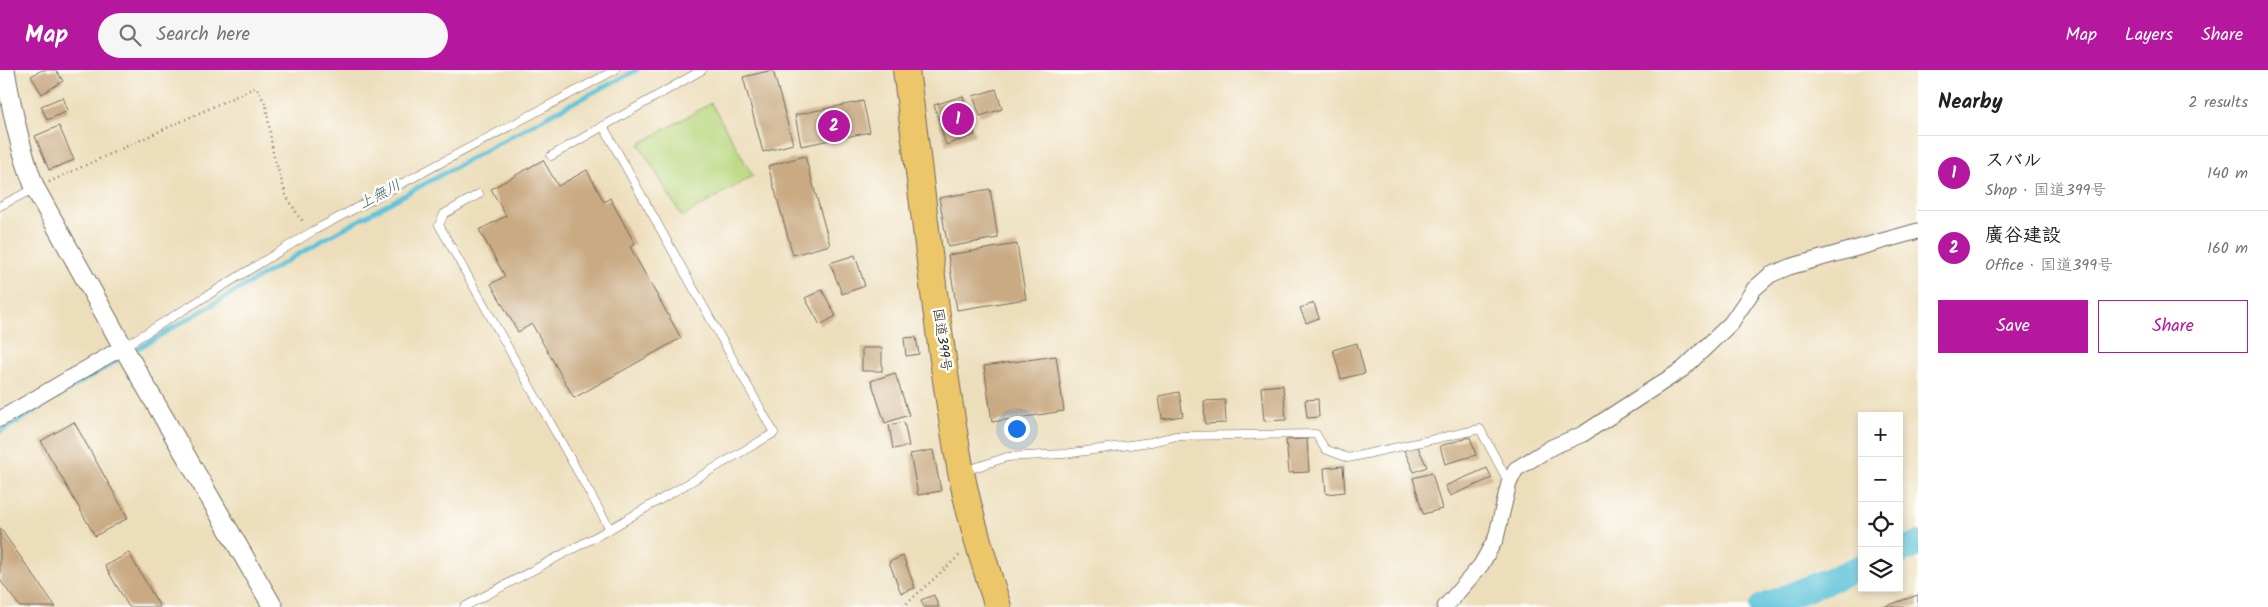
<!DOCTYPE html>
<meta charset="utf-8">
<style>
:root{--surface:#fff;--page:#f6f6f6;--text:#202124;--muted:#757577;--line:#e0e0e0;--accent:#b5179e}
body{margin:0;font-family:Kalam,"Klee One",sans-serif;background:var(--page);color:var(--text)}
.controls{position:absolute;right:15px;bottom:15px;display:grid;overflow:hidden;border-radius:0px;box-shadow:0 2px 8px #0003}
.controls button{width:45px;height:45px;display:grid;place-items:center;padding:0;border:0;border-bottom:1px solid var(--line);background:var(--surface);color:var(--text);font:25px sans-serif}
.you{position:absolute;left:1016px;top:358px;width:18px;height:18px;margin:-12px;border:4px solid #fff;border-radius:50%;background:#1a73e8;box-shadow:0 0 0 8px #1a73e833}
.badge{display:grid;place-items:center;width:32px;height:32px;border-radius:50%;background:var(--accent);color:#fff;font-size:16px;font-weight:700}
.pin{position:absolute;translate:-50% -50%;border:2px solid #fff;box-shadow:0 1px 5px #0006}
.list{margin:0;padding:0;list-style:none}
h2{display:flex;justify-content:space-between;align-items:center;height:65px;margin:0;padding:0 20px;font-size:21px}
h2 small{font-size:16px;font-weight:400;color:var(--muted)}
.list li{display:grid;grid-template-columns:32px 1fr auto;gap:15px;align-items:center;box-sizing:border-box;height:75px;padding:0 20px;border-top:1px solid var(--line)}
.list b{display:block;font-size:19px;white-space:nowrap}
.list p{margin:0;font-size:16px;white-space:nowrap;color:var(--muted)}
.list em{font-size:16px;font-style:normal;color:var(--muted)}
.actions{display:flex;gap:10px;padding:15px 20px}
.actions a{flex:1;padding:11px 0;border:1px solid var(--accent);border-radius:0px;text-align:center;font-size:18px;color:var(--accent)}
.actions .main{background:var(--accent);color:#fff}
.icon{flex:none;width:28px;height:28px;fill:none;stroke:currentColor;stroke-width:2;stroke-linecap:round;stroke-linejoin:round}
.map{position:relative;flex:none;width:1918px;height:537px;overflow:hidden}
header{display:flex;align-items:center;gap:30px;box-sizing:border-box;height:70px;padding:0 25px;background:var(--accent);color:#fff}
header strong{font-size:24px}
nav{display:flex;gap:28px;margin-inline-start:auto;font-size:18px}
.search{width:350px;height:45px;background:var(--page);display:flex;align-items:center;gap:12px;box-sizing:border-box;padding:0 18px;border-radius:28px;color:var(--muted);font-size:19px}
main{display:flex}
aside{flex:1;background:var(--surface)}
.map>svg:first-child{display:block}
</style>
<header>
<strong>Map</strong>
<div class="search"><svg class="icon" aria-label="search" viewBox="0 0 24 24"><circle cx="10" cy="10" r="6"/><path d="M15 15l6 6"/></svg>Search here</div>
<nav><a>Map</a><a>Layers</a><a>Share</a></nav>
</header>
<main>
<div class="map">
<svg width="1918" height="537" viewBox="0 0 1918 537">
<rect width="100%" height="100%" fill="#fdfcf7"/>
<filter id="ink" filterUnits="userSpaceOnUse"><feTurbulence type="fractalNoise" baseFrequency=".02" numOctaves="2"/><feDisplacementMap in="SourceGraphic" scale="10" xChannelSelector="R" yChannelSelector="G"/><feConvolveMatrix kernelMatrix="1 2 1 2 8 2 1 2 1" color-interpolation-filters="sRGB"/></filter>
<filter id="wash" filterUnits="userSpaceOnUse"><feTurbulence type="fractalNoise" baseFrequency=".0096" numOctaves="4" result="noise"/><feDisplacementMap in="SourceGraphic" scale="20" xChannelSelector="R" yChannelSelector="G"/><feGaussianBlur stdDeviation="1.12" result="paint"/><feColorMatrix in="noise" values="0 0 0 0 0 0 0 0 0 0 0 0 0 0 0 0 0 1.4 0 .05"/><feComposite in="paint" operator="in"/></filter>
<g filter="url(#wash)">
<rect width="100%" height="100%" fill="#eddebb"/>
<polygon fill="#b7d67c" stroke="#718054" points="711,33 753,106 682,147 639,74"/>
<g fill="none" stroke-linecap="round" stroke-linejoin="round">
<g stroke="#5dc3da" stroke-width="4.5">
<polyline points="139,278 321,171 557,41 637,0"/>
<polyline points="0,362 116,291"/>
</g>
<g stroke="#5dc3da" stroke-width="26">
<polyline points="1899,482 1918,474"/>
<polyline points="1762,537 1862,497"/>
</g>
</g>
<g id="blocks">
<g fill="#c9aa83">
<polygon points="42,0 56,0 63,11 42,24 31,6"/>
<polygon points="773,0 793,74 763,82 743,7"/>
<polygon points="996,19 1002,39 980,46 973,26"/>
<polygon points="963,26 975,65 946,75 934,35"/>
<polygon points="63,27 68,41 47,50 41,36"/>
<polygon points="863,31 870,62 801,76 795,45"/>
<polygon points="59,56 74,90 49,100 35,66"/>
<polygon points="805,86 830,175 793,185 768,96"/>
<polygon points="543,90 558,116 587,100 604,132 610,128 635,174 630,177 681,268 574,328 532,254 518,262 491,214 505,206 479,160 506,146 491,119"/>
<polygon points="990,119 998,168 948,177 939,128"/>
<polygon points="1017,174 1026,229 957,240 948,185"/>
<polygon points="855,185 865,216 842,224 830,193"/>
<polygon points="822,220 836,246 820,255 805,228"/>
<polygon points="1314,233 1319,248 1306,253 1300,238"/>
<polygon points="916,267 919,284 906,286 904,268"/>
<polygon points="1357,273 1365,303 1341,309 1333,280"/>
<rect x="862" y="278" width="20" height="23"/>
<polygon points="1056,286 1064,341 992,352 984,296"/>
<polygon points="895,303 909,345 885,353 871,311"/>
<polygon points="1283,315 1286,350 1264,351 1261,317"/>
<polygon points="1179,322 1183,346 1162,349 1159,326"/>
<polygon points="1318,329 1319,347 1307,348 1305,330"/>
<polygon points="1225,330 1226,353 1205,354 1204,331"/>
<polygon points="74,352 128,448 95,466 41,371"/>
<polygon points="904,352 909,376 893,379 889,355"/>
<polygon points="1470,367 1476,385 1445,394 1440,376"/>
<polygon points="1307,369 1309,402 1289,403 1286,370"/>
<polygon points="1417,375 1427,397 1414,402 1404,380"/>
<polygon points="933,380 941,421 918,425 910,384"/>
<polygon points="1343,396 1345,422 1326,424 1324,398"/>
<polygon points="1487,398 1492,408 1450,426 1445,416"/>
<polygon points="1432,403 1442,439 1423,444 1413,408"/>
<polygon points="0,458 56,537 20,537 0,510"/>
<polygon points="129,483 160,537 129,537 105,496"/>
<polygon points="903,486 915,518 901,523 889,492"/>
<polygon points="934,525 939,537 924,537 921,530"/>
<polygon points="1918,525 1918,537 1883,537"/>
</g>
</g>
</g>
<g filter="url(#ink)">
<use href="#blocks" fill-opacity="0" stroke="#6f6a5d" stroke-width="1"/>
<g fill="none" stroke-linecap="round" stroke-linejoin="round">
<defs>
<g id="service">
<polyline points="551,86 702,0"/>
<polyline points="479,124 444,144 439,155 610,459"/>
<polyline points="0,136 35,118"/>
<polyline points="123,277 313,161 615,0"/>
<polyline points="965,401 1007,387 1064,384 1151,372 1176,366 1316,364 1325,379 1348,388 1480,359 1509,413"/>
<polyline points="464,537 610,459 774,363 603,56"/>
</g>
<g id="minor">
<polyline points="0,349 123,277"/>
<polyline points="1445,537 1481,495 1496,468 1509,413 1516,399 1552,377 1583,364 1683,299 1731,253 1754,219 1770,205 1789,197 1918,161"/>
</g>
<path id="tertiary" d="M5 0C12 41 20 80 35 118L123 277 273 537"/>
<path id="trunk" d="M906 0C924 133 937 270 961 402 970 448 984 492 998 537"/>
</defs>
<use href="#service" stroke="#6f6a5d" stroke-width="9"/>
<use href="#minor" stroke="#6f6a5d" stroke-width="17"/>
<use href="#tertiary" stroke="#6f6a5d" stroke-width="21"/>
<use href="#trunk" stroke="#6f6a5d" stroke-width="28"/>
<g stroke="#6f6a5d" stroke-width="2.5" stroke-dasharray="1 4" stroke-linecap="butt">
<polyline points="49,112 256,17 266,35 273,83 286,125 299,147 305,153"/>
<polyline points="903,537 961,484"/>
</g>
<use href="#service" stroke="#fff" stroke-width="8"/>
<use href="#minor" stroke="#fff" stroke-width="15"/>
<use href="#tertiary" stroke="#fff" stroke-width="19"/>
<use href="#trunk" stroke="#ecc669" stroke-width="26"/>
</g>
</g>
<g text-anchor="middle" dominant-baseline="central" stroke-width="5" stroke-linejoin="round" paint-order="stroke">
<g font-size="14" fill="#2b2b2b" stroke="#fdfcf7">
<text transform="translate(942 270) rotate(82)">国道399号</text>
</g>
<g font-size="15" font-style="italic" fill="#3c6068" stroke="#fdfcf7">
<text transform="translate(380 125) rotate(-28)">上無川</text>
</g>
</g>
</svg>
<div class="controls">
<button>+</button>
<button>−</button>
<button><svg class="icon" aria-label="locate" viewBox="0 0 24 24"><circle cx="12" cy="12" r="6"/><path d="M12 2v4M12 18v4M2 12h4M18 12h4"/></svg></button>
<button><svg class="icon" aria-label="layers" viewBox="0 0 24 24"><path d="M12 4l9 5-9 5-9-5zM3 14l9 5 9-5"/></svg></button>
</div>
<div class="you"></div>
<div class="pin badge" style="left:958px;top:49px">1</div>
<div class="pin badge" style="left:834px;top:56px">2</div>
</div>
<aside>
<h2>Nearby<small>2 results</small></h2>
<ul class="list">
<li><span class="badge">1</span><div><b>スバル</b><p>Shop · 国道399号</p></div><em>140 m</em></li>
<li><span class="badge">2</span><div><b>廣谷建設</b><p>Office · 国道399号</p></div><em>160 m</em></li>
</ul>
<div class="actions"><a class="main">Save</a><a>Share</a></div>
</aside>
</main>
